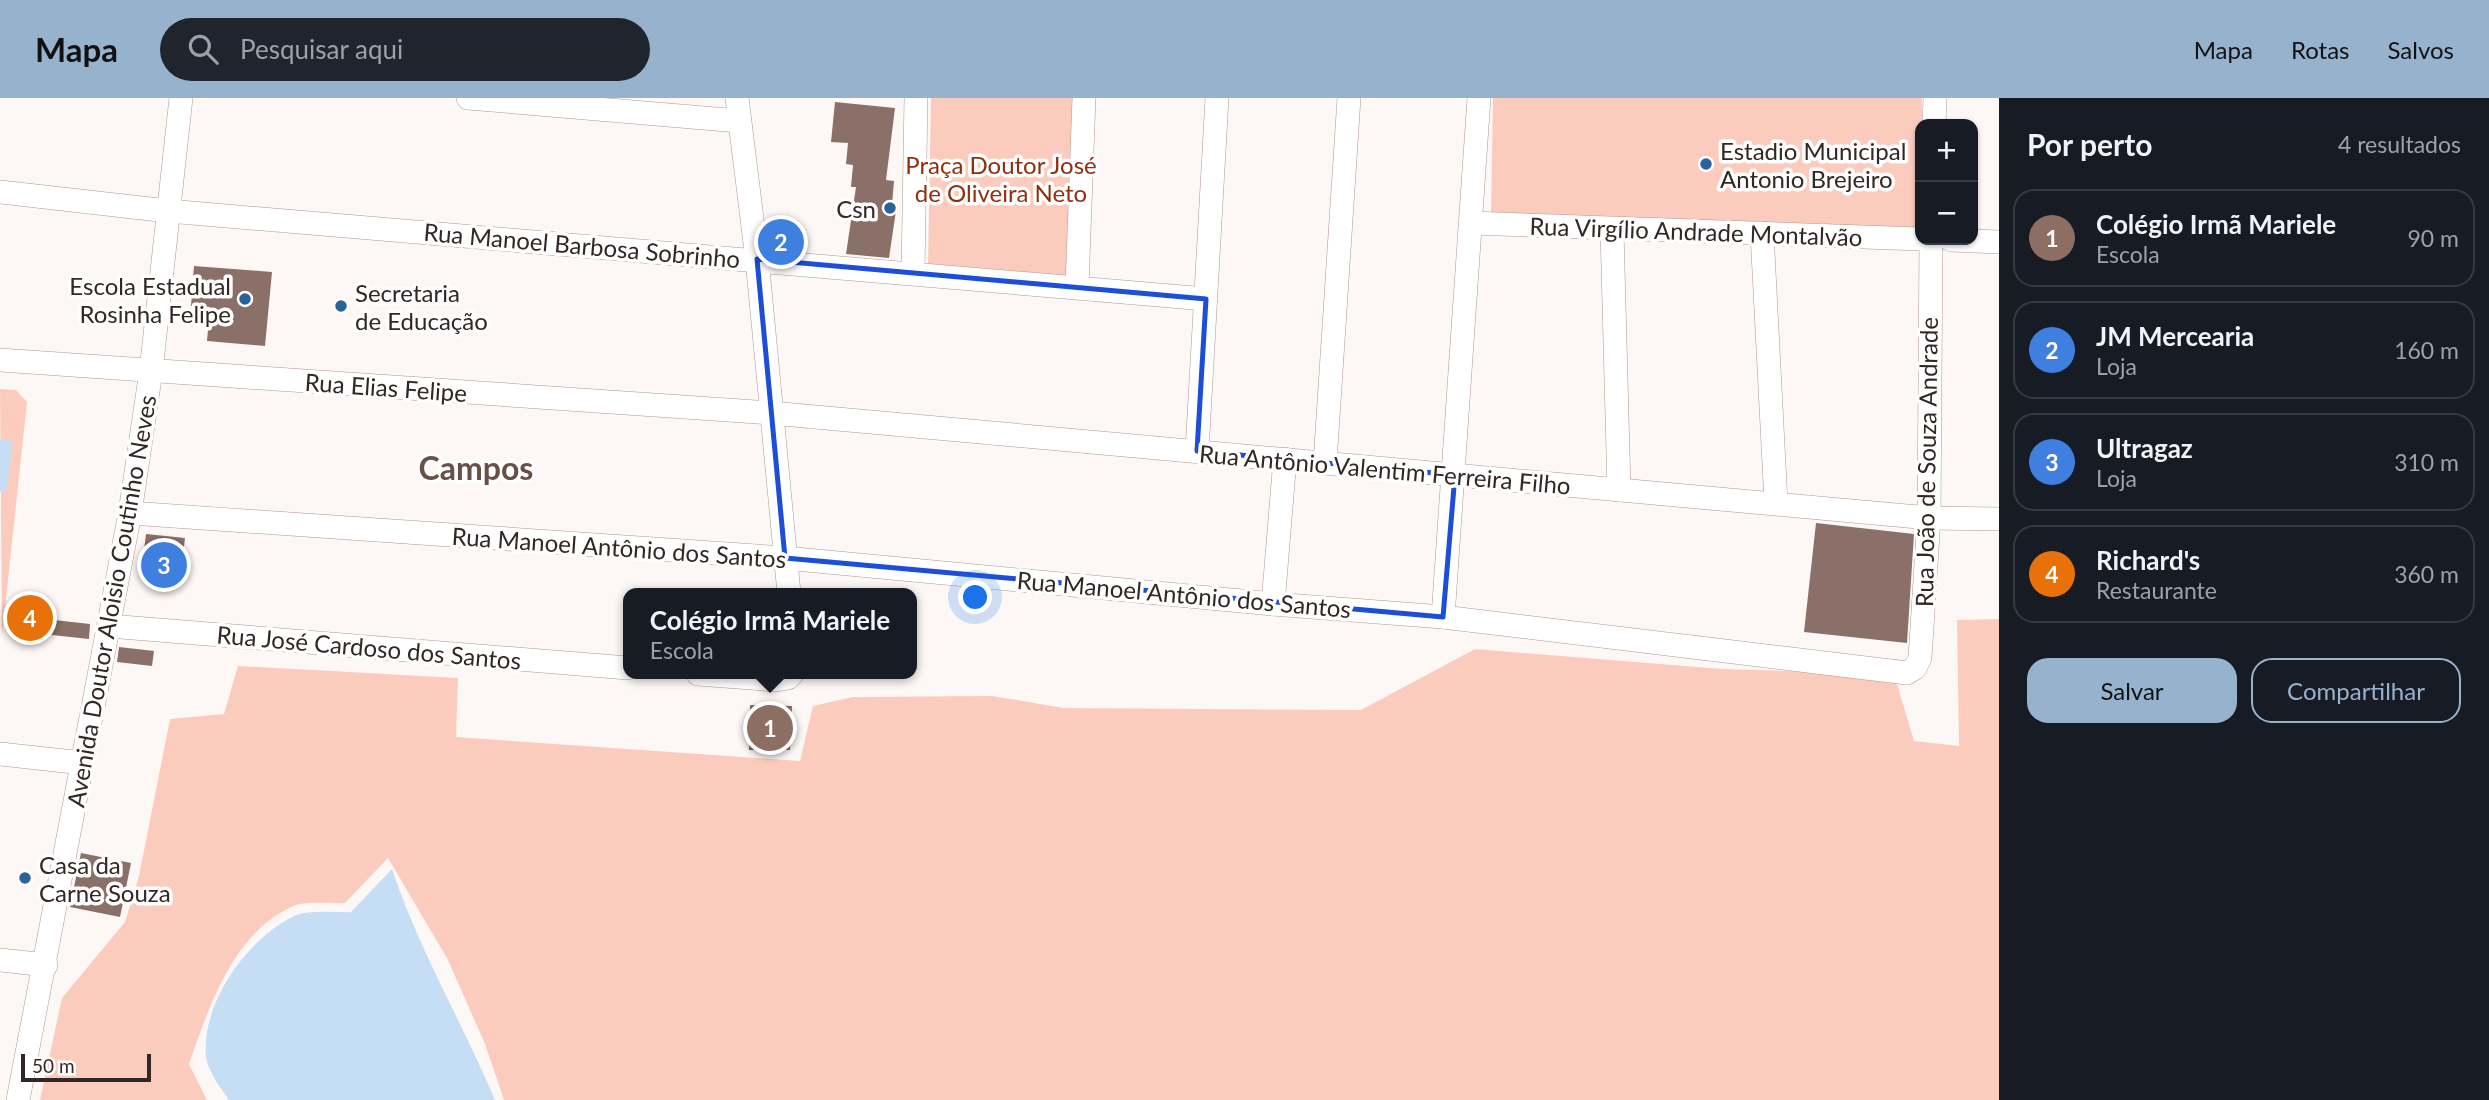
<!DOCTYPE html>
<html lang="pt">
<meta charset="utf-8">
<style>
:root{--surface:#171b24;--page:#20242c;--text:#f1f3f6;--muted:#9ea1a6;--line:#363941;--accent:#97b2cd}
body{margin:0;font-family:Lato,sans-serif;background:var(--page);color:var(--text)}
.controls{position:absolute;right:21px;top:21px;display:grid;overflow:hidden;border-radius:14px;box-shadow:0 2px 5px #0004}
.controls button{width:63px;height:63px;display:grid;place-items:center;padding:0;border:0;border-bottom:2px solid var(--line);background:var(--surface);color:var(--text);font:35px sans-serif}
.scale{position:absolute;left:21px;bottom:18px;width:130px;box-sizing:border-box;padding-left:7px;border:4px solid #322724;border-top:0;font-size:19px;line-height:24px;white-space:nowrap;color:#322724;-webkit-text-stroke:5px #fff;paint-order:stroke}
.you{position:absolute;left:976px;top:500px;width:24px;height:24px;margin:-18px;border:5px solid #fff;border-radius:50%;background:#1a73e8;box-shadow:0 0 0 10px #1a73e833}
.badge{display:grid;place-items:center;width:46px;height:46px;border-radius:50%;background:var(--accent);color:#fff;font-size:23px;font-weight:700}
.pin{position:absolute;translate:-50% -50%;border:4px solid #fff;box-shadow:0 2px 7px #0006}
.popup{position:absolute;left:623px;top:490px;width:294px;height:91px;box-sizing:border-box;display:grid;place-content:center;border-radius:14px;background:var(--surface);filter:drop-shadow(0 2px 5px #0005);font-size:23px;white-space:nowrap;color:var(--muted)}
.popup b{font-size:26px;color:var(--text)}
.popup::after{content:'';position:absolute;left:50%;top:100%;margin-left:-14px;border:14px solid transparent;border-top-color:var(--surface)}
.list{margin:0;padding:0;list-style:none}
h2{display:flex;justify-content:space-between;align-items:center;height:91px;margin:0;padding:0 28px;font-size:30px}
h2 small{font-size:23px;font-weight:400;color:var(--muted)}
.list li{display:grid;grid-template-columns:46px 1fr auto;gap:21px;align-items:center;box-sizing:border-box;height:98px;margin:0 14px 14px;padding:0 14px;border:2px solid var(--line);border-radius:21px}
.list b{display:block;font-size:26px;white-space:nowrap}
.list p{margin:0;font-size:23px;white-space:nowrap;color:var(--muted)}
.list em{font-size:23px;font-style:normal;color:var(--muted)}
.actions{display:flex;gap:14px;padding:21px 28px}
.actions a{flex:1;padding:16px 0;border:2px solid var(--accent);border-radius:21px;text-align:center;font-size:24px;color:var(--accent)}
.actions .main{background:var(--accent);color:#111}
.icon{flex:none;width:38px;height:38px;fill:none;stroke:currentColor;stroke-width:2;stroke-linecap:round;stroke-linejoin:round}
.map{position:relative;flex:none;width:1999px;height:1002px;overflow:hidden}
header{display:flex;align-items:center;gap:42px;box-sizing:border-box;height:98px;padding:0 35px;background:var(--accent);color:#111}
header strong{font-size:33px}
nav{display:flex;gap:38px;margin-inline-start:auto;font-size:24px}
.search{width:490px;height:63px;background:var(--page);display:flex;align-items:center;gap:18px;box-sizing:border-box;padding:0 24px;border-radius:38px;color:var(--muted);font-size:26px}
main{display:flex}
aside{flex:1;background:var(--surface)}
.map>svg:first-child{display:block}
</style>
<header>
<strong>Mapa</strong>
<div class="search"><svg class="icon" aria-label="search" viewBox="0 0 24 24"><circle cx="10" cy="10" r="6"/><path d="M15 15l6 6"/></svg>Pesquisar aqui</div>
<nav><a>Mapa</a><a>Rotas</a><a>Salvos</a></nav>
</header>
<main>
<div class="map">
<svg width="1999" height="1002" viewBox="0 0 1999 1002">
<rect width="100%" height="100%" fill="#fdf8f6"/>
<g fill="#fbccbe">
<polygon points="931,0 1077,0 1067,178 928,168"/>
<polygon points="1493,0 1922,0 1920,131 1491,117"/>
<polygon points="0,291 16,292 27,304 2,538"/>
<path d="M1999 521V1002H504L485 946 448 862 388 760 345 805C330 806 305 802 291 809 232 837 209 909 189 966L207 1002H40L62 900 125 824 139 778 170 621 224 616 238 568 458 580 456 639 800 663 813 608 853 599 992 598 1064 610 1361 612 1475 551 1722 571 1894 576 1914 643 1959 648 1957 522Z"/>
</g>
<g fill="#c6ddf6">
<polygon points="0,341 13,343 6,394 0,393"/>
<path d="M392 771C419 852 462 924 495 1002H229C221 991 208 973 206 959 201 905 246 843 292 819 307 811 335 815 351 814Z"/>
</g>
<g fill="#8a7069">
<polygon points="835,4 895,10 886,82 894,83 892,106 897,106 889,160 846,156 856,89 851,89 853,67 846,66 848,45 831,44"/>
<polygon points="194,168 272,174 265,248 207,243 210,209 191,208"/>
<polygon points="1816,425 1914,436 1907,545 1804,534"/>
<polygon points="146,436 185,440 183,457 144,452"/>
<polygon points="54,522 90,526 89,541 52,537"/>
<polygon points="119,549 154,553 152,568 117,564"/>
<polygon points="750,607 792,608 790,652 749,652"/>
<polygon points="81,755 131,765 120,819 70,809"/>
</g>
<g fill="none" stroke-linecap="round" stroke-linejoin="round">
<defs>
<g id="minor">
<polyline points="468,0 739,23"/>
<polyline points="737,0 757,161 789,495"/>
<polyline points="1934,26 1935,0"/>
<polyline points="0,94 168,113 1206,201"/>
<polyline points="1471,125 1920,141"/>
<polyline points="1612,132 1619,392"/>
<polyline points="1762,135 1776,405"/>
<polyline points="1951,142 1999,144"/>
<polyline points="913,174 916,0"/>
<polyline points="1077,188 1084,0"/>
<polyline points="0,262 771,315 1929,420 1999,421"/>
<polyline points="1197,353 1217,0"/>
<polyline points="1325,365 1349,0"/>
<polyline points="130,415 785,460 1273,506 1443,519 1907,575 1915,570 1920,560 1929,420 1931,142"/>
<polyline points="1273,506 1285,361"/>
<polyline points="1443,519 1479,0"/>
<polyline points="109,528 628,570"/>
<polyline points="698,576 776,582 788,580 792,576"/>
<polyline points="0,656 83,665"/>
<polyline points="0,862 46,867"/>
<polyline points="18,1002 130,415 151,273 181,0"/>
</g>
</defs>
<use href="#minor" stroke="#b2978f" stroke-width="24"/>
<use href="#minor" stroke="#fff" stroke-width="23"/>
</g>
<path fill="none" stroke="#1d4ed8" stroke-width="5" stroke-linejoin="round" d="M757 161 1206 201 1197 353 1455 377 1443 519 785 460Z"/>
<g fill="#29639a" stroke="#fff" stroke-width="2.5">
<circle cx="1706" cy="66" r="7"/>
<circle cx="890" cy="110" r="7"/>
<circle cx="245" cy="201" r="7"/>
<circle cx="341" cy="208" r="7"/>
<circle cx="25" cy="780" r="7"/>
</g>
<g text-anchor="middle" dominant-baseline="central" stroke-width="7" stroke-linejoin="round" paint-order="stroke">
<g font-size="24" fill="#322724" stroke="#fff" text-anchor="start">
<text x="1720" y="52">Estadio Municipal<tspan x="1720" dy="28">Antonio Brejeiro</tspan></text>
<text x="876" y="110" text-anchor="end">Csn</text>
<text x="231" y="187" text-anchor="end">Escola Estadual<tspan x="231" dy="28">Rosinha Felipe</tspan></text>
<text x="355" y="194">Secretaria<tspan x="355" dy="28">de Educação</tspan></text>
<text x="39" y="766">Casa da<tspan x="39" dy="28">Carne Souza</tspan></text>
</g>
<g font-size="24" fill="#8f2f0e" stroke="#fff">
<text x="1001" y="66">Praça Doutor José<tspan x="1001" dy="28">de Oliveira Neto</tspan></text>
</g>
<g font-size="24" fill="#322724" stroke="#fff">
<text transform="translate(1696 133) rotate(2)">Rua Virgílio Andrade Montalvão</text>
<text transform="translate(582 147) rotate(5)">Rua Manoel Barbosa Sobrinho</text>
<text transform="translate(386 289) rotate(4)">Rua Elias Felipe</text>
<text transform="translate(1926 364) rotate(-89)">Rua João de Souza Andrade</text>
<text transform="translate(1385 371) rotate(5)">Rua Antônio Valentim Ferreira Filho</text>
<text transform="translate(619 449) rotate(4)">Rua Manoel Antônio dos Santos</text>
<text transform="translate(1184 496) rotate(5)">Rua Manoel Antônio dos Santos</text>
<text transform="translate(111 503) rotate(-80)">Avenida Doutor Aloisio Coutinho Neves</text>
<text transform="translate(369 549) rotate(5)">Rua José Cardoso dos Santos</text>
</g>
<g font-size="32" font-weight="bold" fill="#685049" stroke="#fff">
<text x="476" y="369">Campos</text>
</g>
</g>
</svg>
<div class="controls">
<button>+</button>
<button>−</button>
</div>
<div class="scale">50 m</div>
<div class="you"></div>
<div class="pin badge" style="left:770px;top:630px;background:#8d6e63">1</div>
<div class="popup"><b>Colégio Irmã Mariele</b>Escola</div>
<div class="pin badge" style="left:781px;top:144px;background:#3f7fe0">2</div>
<div class="pin badge" style="left:164px;top:467px;background:#3f7fe0">3</div>
<div class="pin badge" style="left:30px;top:520px;background:#e8710a">4</div>
</div>
<aside>
<h2>Por perto<small>4 resultados</small></h2>
<ul class="list">
<li><span class="badge" style="background:#8d6e63">1</span><div><b>Colégio Irmã Mariele</b><p>Escola</p></div><em>90 m</em></li>
<li><span class="badge" style="background:#3f7fe0">2</span><div><b>JM Mercearia</b><p>Loja</p></div><em>160 m</em></li>
<li><span class="badge" style="background:#3f7fe0">3</span><div><b>Ultragaz</b><p>Loja</p></div><em>310 m</em></li>
<li><span class="badge" style="background:#e8710a">4</span><div><b>Richard's</b><p>Restaurante</p></div><em>360 m</em></li>
</ul>
<div class="actions"><a class="main">Salvar</a><a>Compartilhar</a></div>
</aside>
</main>
